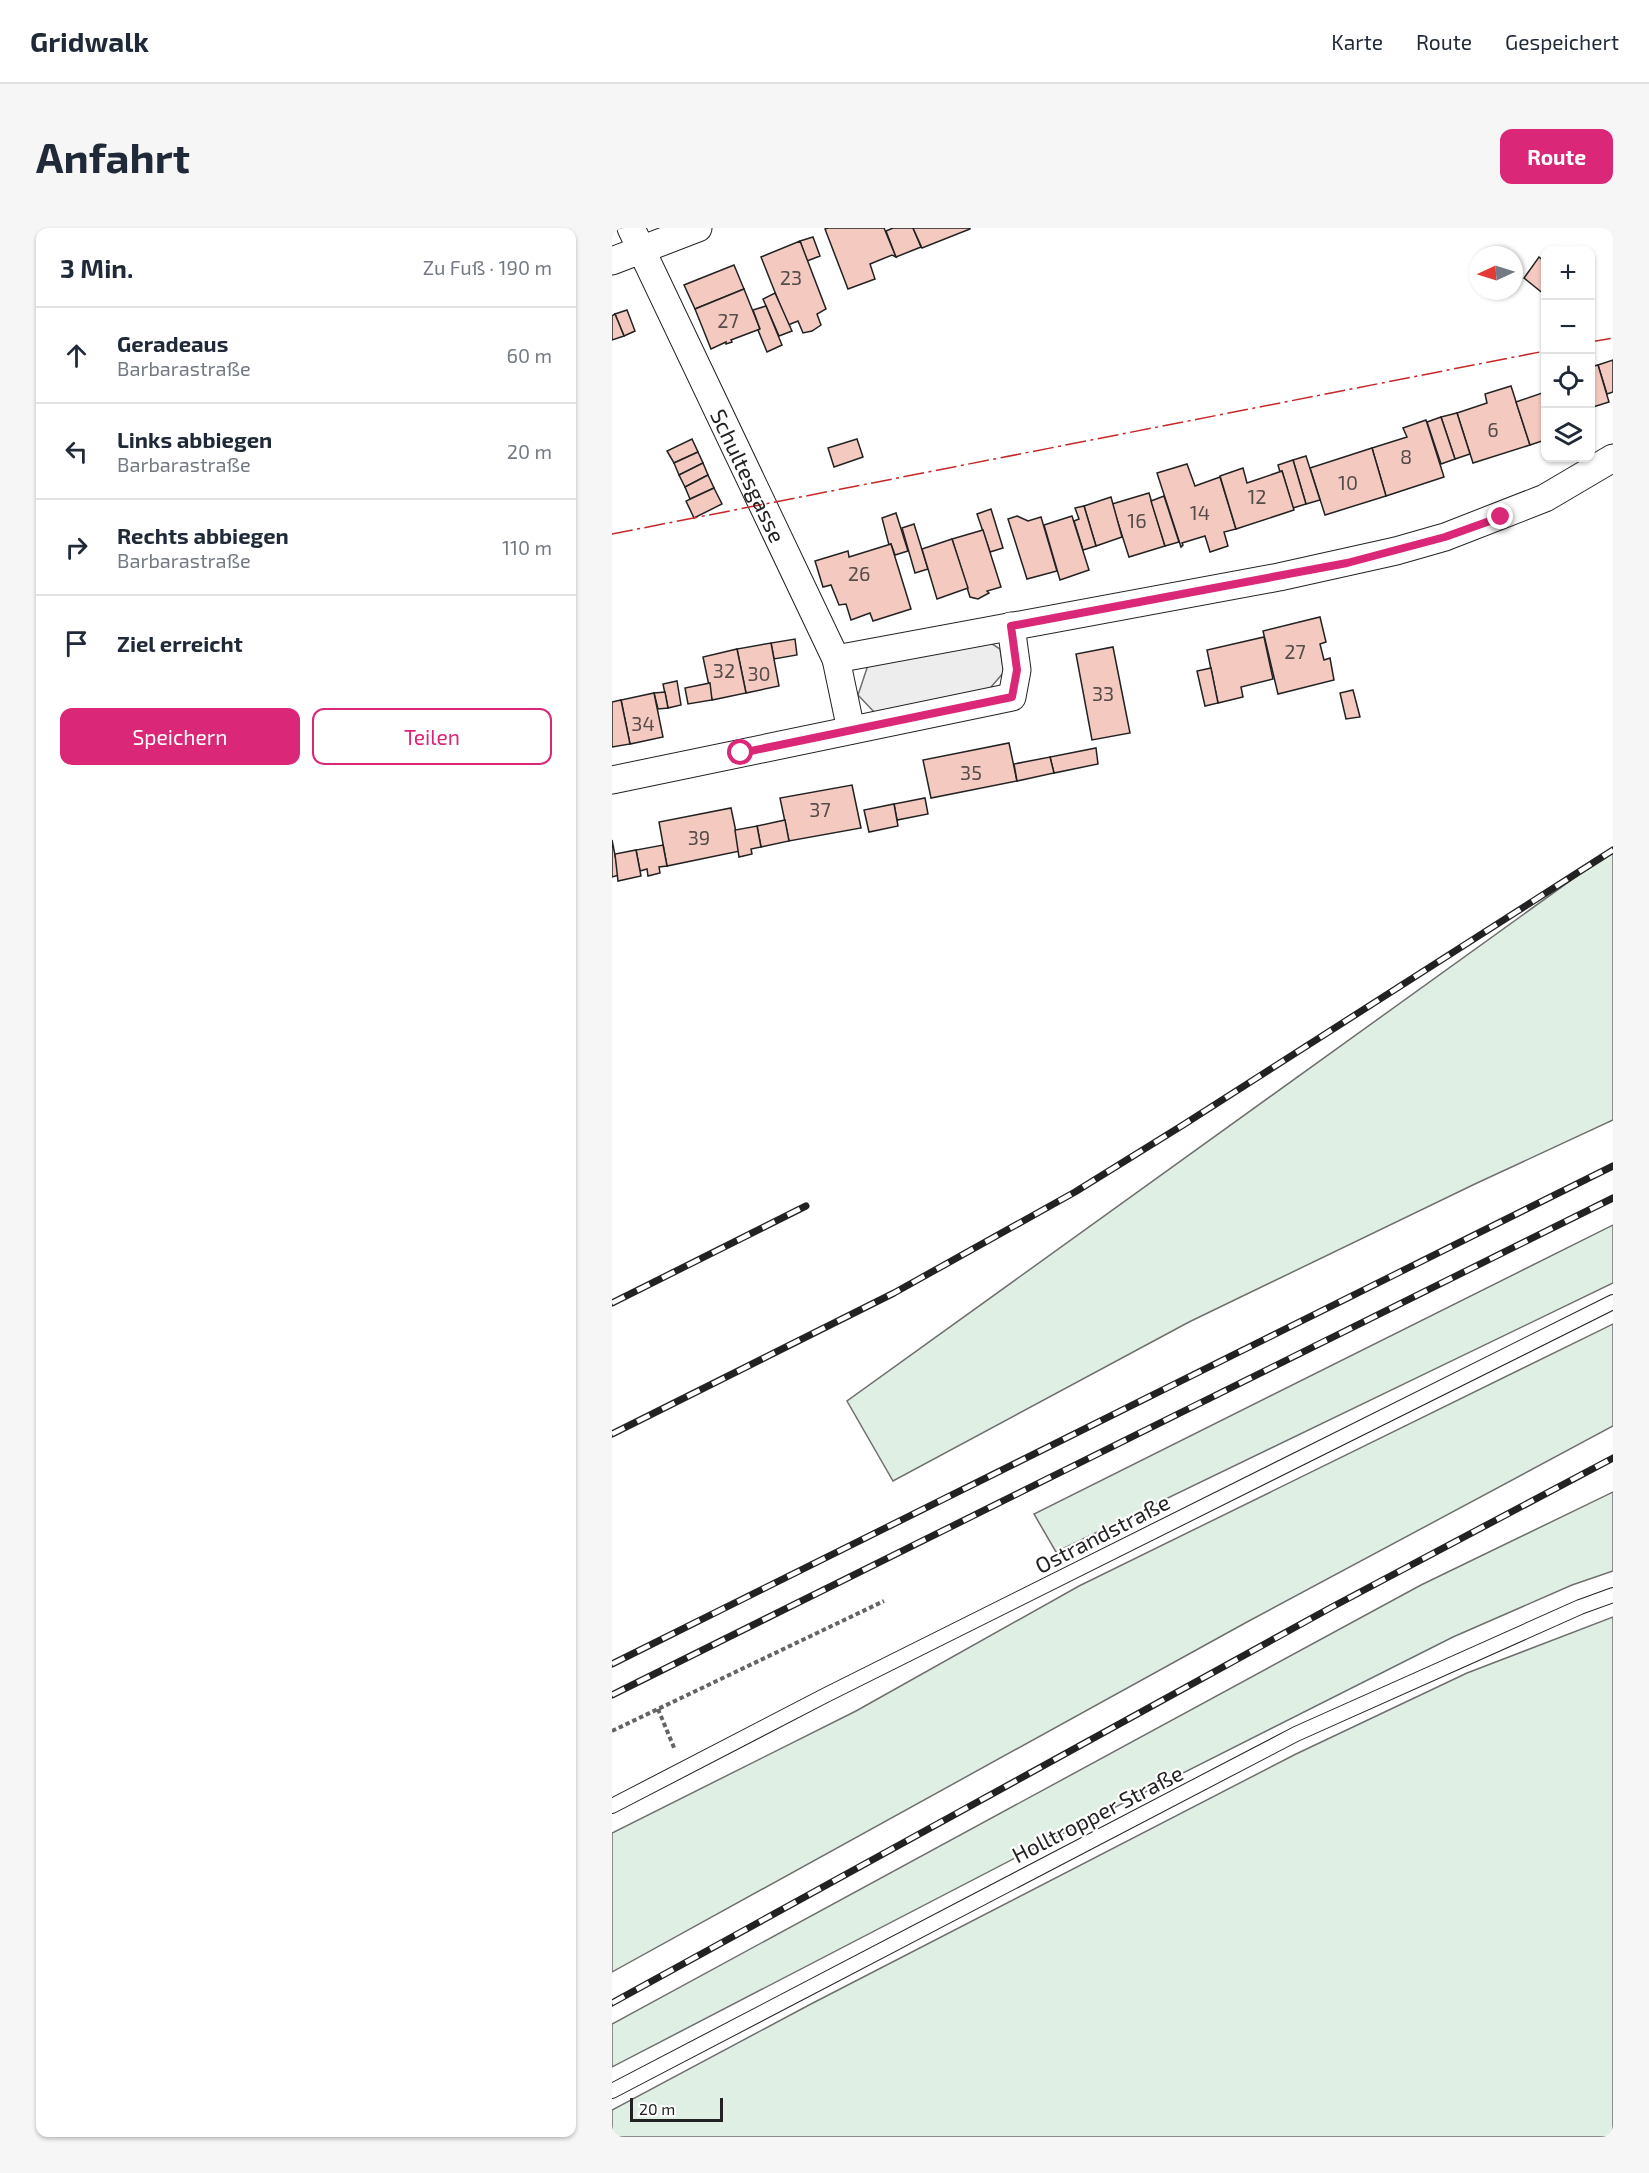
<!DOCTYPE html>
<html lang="de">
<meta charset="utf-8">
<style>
:root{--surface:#fff;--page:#f6f6f7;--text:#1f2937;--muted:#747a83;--line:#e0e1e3;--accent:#db2777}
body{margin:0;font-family:"Exo 2",sans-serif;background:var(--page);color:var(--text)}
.controls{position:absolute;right:18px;top:18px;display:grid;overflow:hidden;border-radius:12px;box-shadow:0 2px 4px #0004}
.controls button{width:54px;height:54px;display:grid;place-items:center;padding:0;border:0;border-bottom:2px solid var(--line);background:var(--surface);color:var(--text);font:30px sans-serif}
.compass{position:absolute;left:857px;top:18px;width:54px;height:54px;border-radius:50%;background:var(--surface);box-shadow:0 2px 4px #0004;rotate:266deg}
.scale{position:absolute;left:18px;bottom:15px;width:93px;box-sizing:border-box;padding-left:6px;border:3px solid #222;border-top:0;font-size:16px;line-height:21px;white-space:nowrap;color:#222;-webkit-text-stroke:4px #fff;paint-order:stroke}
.stop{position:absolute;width:18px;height:18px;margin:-14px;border:4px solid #db2777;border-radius:50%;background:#fff}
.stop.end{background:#db2777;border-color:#fff;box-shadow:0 2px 6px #0008}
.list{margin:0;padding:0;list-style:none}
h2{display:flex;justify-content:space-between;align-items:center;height:78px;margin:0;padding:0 24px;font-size:26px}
h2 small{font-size:20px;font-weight:400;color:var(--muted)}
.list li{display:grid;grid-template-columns:39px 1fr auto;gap:18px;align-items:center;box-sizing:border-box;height:96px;padding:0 24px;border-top:2px solid var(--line)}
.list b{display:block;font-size:22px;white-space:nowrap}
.list p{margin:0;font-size:20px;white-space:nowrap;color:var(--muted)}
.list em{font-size:20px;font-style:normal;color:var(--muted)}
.actions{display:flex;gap:12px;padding:18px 24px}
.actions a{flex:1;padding:14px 0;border:2px solid var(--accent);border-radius:12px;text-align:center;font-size:21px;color:var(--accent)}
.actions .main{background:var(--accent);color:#fff}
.icon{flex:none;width:33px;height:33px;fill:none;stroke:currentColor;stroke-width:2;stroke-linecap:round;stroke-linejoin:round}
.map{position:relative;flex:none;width:1001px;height:1909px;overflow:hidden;border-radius:12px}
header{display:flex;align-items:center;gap:36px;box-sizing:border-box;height:84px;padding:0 30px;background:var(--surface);border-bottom:2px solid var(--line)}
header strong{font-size:28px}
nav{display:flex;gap:33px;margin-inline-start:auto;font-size:21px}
.intro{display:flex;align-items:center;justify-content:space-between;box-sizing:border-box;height:144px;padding:0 36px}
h1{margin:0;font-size:42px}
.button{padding:15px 27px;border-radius:12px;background:var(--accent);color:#fff;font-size:21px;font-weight:700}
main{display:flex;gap:36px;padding:0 36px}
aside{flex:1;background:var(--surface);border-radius:12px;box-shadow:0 2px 4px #0004}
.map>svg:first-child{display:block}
</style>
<header>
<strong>Gridwalk</strong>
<nav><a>Karte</a><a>Route</a><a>Gespeichert</a></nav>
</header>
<div class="intro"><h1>Anfahrt</h1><a class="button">Route</a></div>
<main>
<aside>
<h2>3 Min.<small>Zu Fuß · 190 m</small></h2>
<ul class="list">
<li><svg class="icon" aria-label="ahead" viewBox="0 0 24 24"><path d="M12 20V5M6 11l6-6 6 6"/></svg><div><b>Geradeaus</b><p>Barbarastraße</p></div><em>60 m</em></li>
<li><svg class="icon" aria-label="left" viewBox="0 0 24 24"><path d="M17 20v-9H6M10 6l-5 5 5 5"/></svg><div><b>Links abbiegen</b><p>Barbarastraße</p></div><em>20 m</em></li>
<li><svg class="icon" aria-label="right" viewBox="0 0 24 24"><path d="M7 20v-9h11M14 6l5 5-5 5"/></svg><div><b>Rechts abbiegen</b><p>Barbarastraße</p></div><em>110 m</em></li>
<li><svg class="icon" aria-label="arrive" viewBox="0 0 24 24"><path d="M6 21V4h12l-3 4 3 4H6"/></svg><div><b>Ziel erreicht</b></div></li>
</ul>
<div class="actions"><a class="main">Speichern</a><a>Teilen</a></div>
</aside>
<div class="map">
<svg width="1001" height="1909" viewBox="0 0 1001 1909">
<rect width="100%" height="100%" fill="#fff"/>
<g fill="#e0efe3" stroke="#6f6f6f" stroke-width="1.5">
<polygon points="1001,622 1001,892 865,955 577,1094 281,1253 235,1173"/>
<polygon points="1001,997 1001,1055 444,1324 422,1286"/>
<polygon points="1001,1096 1001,1198 635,1394 0,1744 0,1605 244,1483 467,1358"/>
<polygon points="1001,1264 1001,1343 960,1357 841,1409 434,1614 0,1839 0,1796 809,1357"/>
<polygon points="1001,1389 1001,1909 0,1909 0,1882 197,1777 684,1526 855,1445"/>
</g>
<polygon fill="#ededed" stroke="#6f6f6f" stroke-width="1.5" points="374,412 388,421 392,444 373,466 263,485 246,467 257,434"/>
<g fill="#f3c9c0" stroke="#222" stroke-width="1.5">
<polygon points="216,0 272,0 284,29 280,27 258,36 263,51 236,61 213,1"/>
<polygon points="281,0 301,0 309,19 284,29 274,3"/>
<polygon points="301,0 358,0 358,1 310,20"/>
<polygon points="201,9 208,28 195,33 188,13"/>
<polygon points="188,13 214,81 205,86 209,97 200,103 191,105 186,93 176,97 149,29"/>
<polygon points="927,29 933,34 933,67 912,50"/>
<polygon points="122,37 132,61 83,81 72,57"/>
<polygon points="132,61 148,101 119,112 120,114 114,116 114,114 99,121 83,81"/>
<polygon points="163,65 180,103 167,108 151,71"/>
<polygon points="154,78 170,117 155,124 146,102 148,101 141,82"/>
<polygon points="15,82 23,103 12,108 3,86"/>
<polygon points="3,86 12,108 0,112 0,88"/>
<polygon points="1001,132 1001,164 995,166 986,137"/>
<polygon points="986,137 997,174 978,180 978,139"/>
<polygon points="899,158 918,217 861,235 845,185 875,175 873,166"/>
<polygon points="933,164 933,212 918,217 904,174"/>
<polygon points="845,185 858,226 843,231 829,189"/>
<polygon points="829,189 843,231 829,236 815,194"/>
<polygon points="814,192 832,249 774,268 760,220 795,209 791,200"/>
<polygon points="80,211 86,224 62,235 55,223"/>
<polygon points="245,211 251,229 222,239 216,220"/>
<polygon points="760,220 774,268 713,287 698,240"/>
<polygon points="86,224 91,235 67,247 62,235"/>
<polygon points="694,228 708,272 694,276 681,232"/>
<polygon points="681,232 694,276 681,280 670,243 668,244 666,237"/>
<polygon points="91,235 96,247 73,259 67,247"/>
<polygon points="575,236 583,258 608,249 624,301 612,304 616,318 598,324 593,308 570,315 571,317 569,319 545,245"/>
<polygon points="631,240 635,255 670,243 682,282 624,301 608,248"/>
<polygon points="96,247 102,260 78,271 73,259"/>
<polygon points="102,260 110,276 82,290 74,273"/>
<polygon points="537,265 553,318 517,329 500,276"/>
<polygon points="552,268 567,314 553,318 539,273"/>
<polygon points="499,269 510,309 484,318 472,278"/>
<polygon points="472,278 484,318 471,322 462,293 467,291 463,280"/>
<polygon points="379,281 391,320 378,324 365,286"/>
<polygon points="284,285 296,323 283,327 279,316 277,317 270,290"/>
<polygon points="405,288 416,293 429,289 445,343 415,351 396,291"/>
<polygon points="460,288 477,342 448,352 432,297"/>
<polygon points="302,296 316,341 303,345 290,300"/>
<polygon points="371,302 389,359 375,363 377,365 366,371 358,369 340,311"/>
<polygon points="340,311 356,360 325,371 310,321"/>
<polygon points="279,316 299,381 261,393 258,385 239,392 234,376 227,377 219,357 211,359 203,333 236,323 237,329"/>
<polygon points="708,389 714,414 708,416 712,432 718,430 722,452 666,466 651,403"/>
<polygon points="652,409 661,451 629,459 631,469 606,475 595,422"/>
<polygon points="183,411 185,427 162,431 159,415"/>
<polygon points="159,415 167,458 134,465 125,421"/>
<polygon points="501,419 518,505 480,512 464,426"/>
<polygon points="125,421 134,465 100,472 91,429"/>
<polygon points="599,440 606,475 593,478 585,443"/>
<polygon points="65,453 69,477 56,480 51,456"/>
<polygon points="98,455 100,472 76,476 73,460"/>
<polygon points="741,462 748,489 734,491 728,465"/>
<polygon points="53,464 56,480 46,481 42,465"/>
<polygon points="42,465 51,509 18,516 9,472"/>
<polygon points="9,472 18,516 0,519 0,474"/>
<polygon points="397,515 405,553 319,570 311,532"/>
<polygon points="484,520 486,536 442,545 438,529"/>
<polygon points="438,529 442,545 405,553 402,536"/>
<polygon points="240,557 249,600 177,613 168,570"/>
<polygon points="313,570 316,586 285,592 282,576"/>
<polygon points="282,576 286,598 257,604 252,582"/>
<polygon points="119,580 128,623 55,638 47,594"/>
<polygon points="173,592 177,613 149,619 145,598"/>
<polygon points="145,598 149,619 139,621 140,626 127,629 123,602"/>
<polygon points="0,612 7,647 0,649"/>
<polygon points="51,617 55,638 47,639 48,645 36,648 35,641 28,643 24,622"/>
<polygon points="24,622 29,648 6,653 3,626"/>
</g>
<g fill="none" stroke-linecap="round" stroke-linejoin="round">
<defs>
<g id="service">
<polyline points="0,1578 214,1467 1001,1074"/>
<polyline points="0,1863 684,1506 968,1379 1001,1367"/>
</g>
<g id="minor">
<path id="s1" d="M19 0 224 431 239 502"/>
<polyline points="0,33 86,0"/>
<polyline points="224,431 667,349 784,323 833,309 933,270 1001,230"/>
<polyline points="0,552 400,469 405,442 399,398"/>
</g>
</defs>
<use href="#service" stroke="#222" stroke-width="16"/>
<use href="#minor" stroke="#222" stroke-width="29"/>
<g stroke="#646464" stroke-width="4" stroke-dasharray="4.5 3" stroke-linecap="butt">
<polyline points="46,1481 63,1522"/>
<polyline points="0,1503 272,1373"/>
</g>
<use href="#service" stroke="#fff" stroke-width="14"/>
<use href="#minor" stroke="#fff" stroke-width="27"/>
<defs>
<g id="rail">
<polyline points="0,1075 194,978"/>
<polyline points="0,1206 282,1065 463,964 571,897 1001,622"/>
<polyline points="0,1436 1001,938"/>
<polyline points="0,1467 1001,970"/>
<polyline points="0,1775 720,1379 1001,1230"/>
</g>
</defs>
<use href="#rail" stroke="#222" stroke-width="7"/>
<use href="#rail" stroke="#fff" stroke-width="4.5" stroke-dasharray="14" stroke-linecap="butt"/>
<g stroke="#c62828" stroke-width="1.5" stroke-dasharray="21 4.5 3 4.5" stroke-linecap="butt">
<polyline points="978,114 1001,110"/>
<polyline points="0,306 933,123"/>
</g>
</g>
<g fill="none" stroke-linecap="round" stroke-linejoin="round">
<polyline stroke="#db2777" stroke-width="8" points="129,525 400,469 405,442 399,398 735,335 833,309 889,289"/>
</g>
<g text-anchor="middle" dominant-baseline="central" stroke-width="4.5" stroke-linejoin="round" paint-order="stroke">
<g font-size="20" fill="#564c4a">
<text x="179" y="49">23</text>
<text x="116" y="92">27</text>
<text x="881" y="201">6</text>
<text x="794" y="228">8</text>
<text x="736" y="254">10</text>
<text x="645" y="268">12</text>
<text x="588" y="284">14</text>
<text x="525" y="292">16</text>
<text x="247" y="345">26</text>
<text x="683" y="423">27</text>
<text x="112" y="442">32</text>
<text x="147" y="445">30</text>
<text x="491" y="465">33</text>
<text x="31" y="495">34</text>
<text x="359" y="544">35</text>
<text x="208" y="581">37</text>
<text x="87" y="609">39</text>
</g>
<g font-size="22" fill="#222" stroke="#fff">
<text stroke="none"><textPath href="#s1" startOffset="274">Schultesgasse</textPath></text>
<text transform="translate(490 1305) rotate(-27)">Ostrandstraße</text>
<text transform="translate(485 1585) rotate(-27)">Holltropper Straße</text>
</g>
</g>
</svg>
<div class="controls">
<button>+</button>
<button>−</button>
<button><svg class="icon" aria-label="locate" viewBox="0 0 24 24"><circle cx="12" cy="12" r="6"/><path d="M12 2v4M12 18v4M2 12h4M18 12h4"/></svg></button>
<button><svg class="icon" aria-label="layers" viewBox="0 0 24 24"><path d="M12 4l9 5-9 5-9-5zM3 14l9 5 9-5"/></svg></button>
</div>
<svg class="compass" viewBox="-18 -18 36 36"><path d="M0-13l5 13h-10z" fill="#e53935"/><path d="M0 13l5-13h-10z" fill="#747a83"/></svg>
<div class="scale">20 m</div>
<div class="stop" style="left:129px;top:525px"></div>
<div class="stop end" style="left:889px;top:289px"></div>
</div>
</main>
